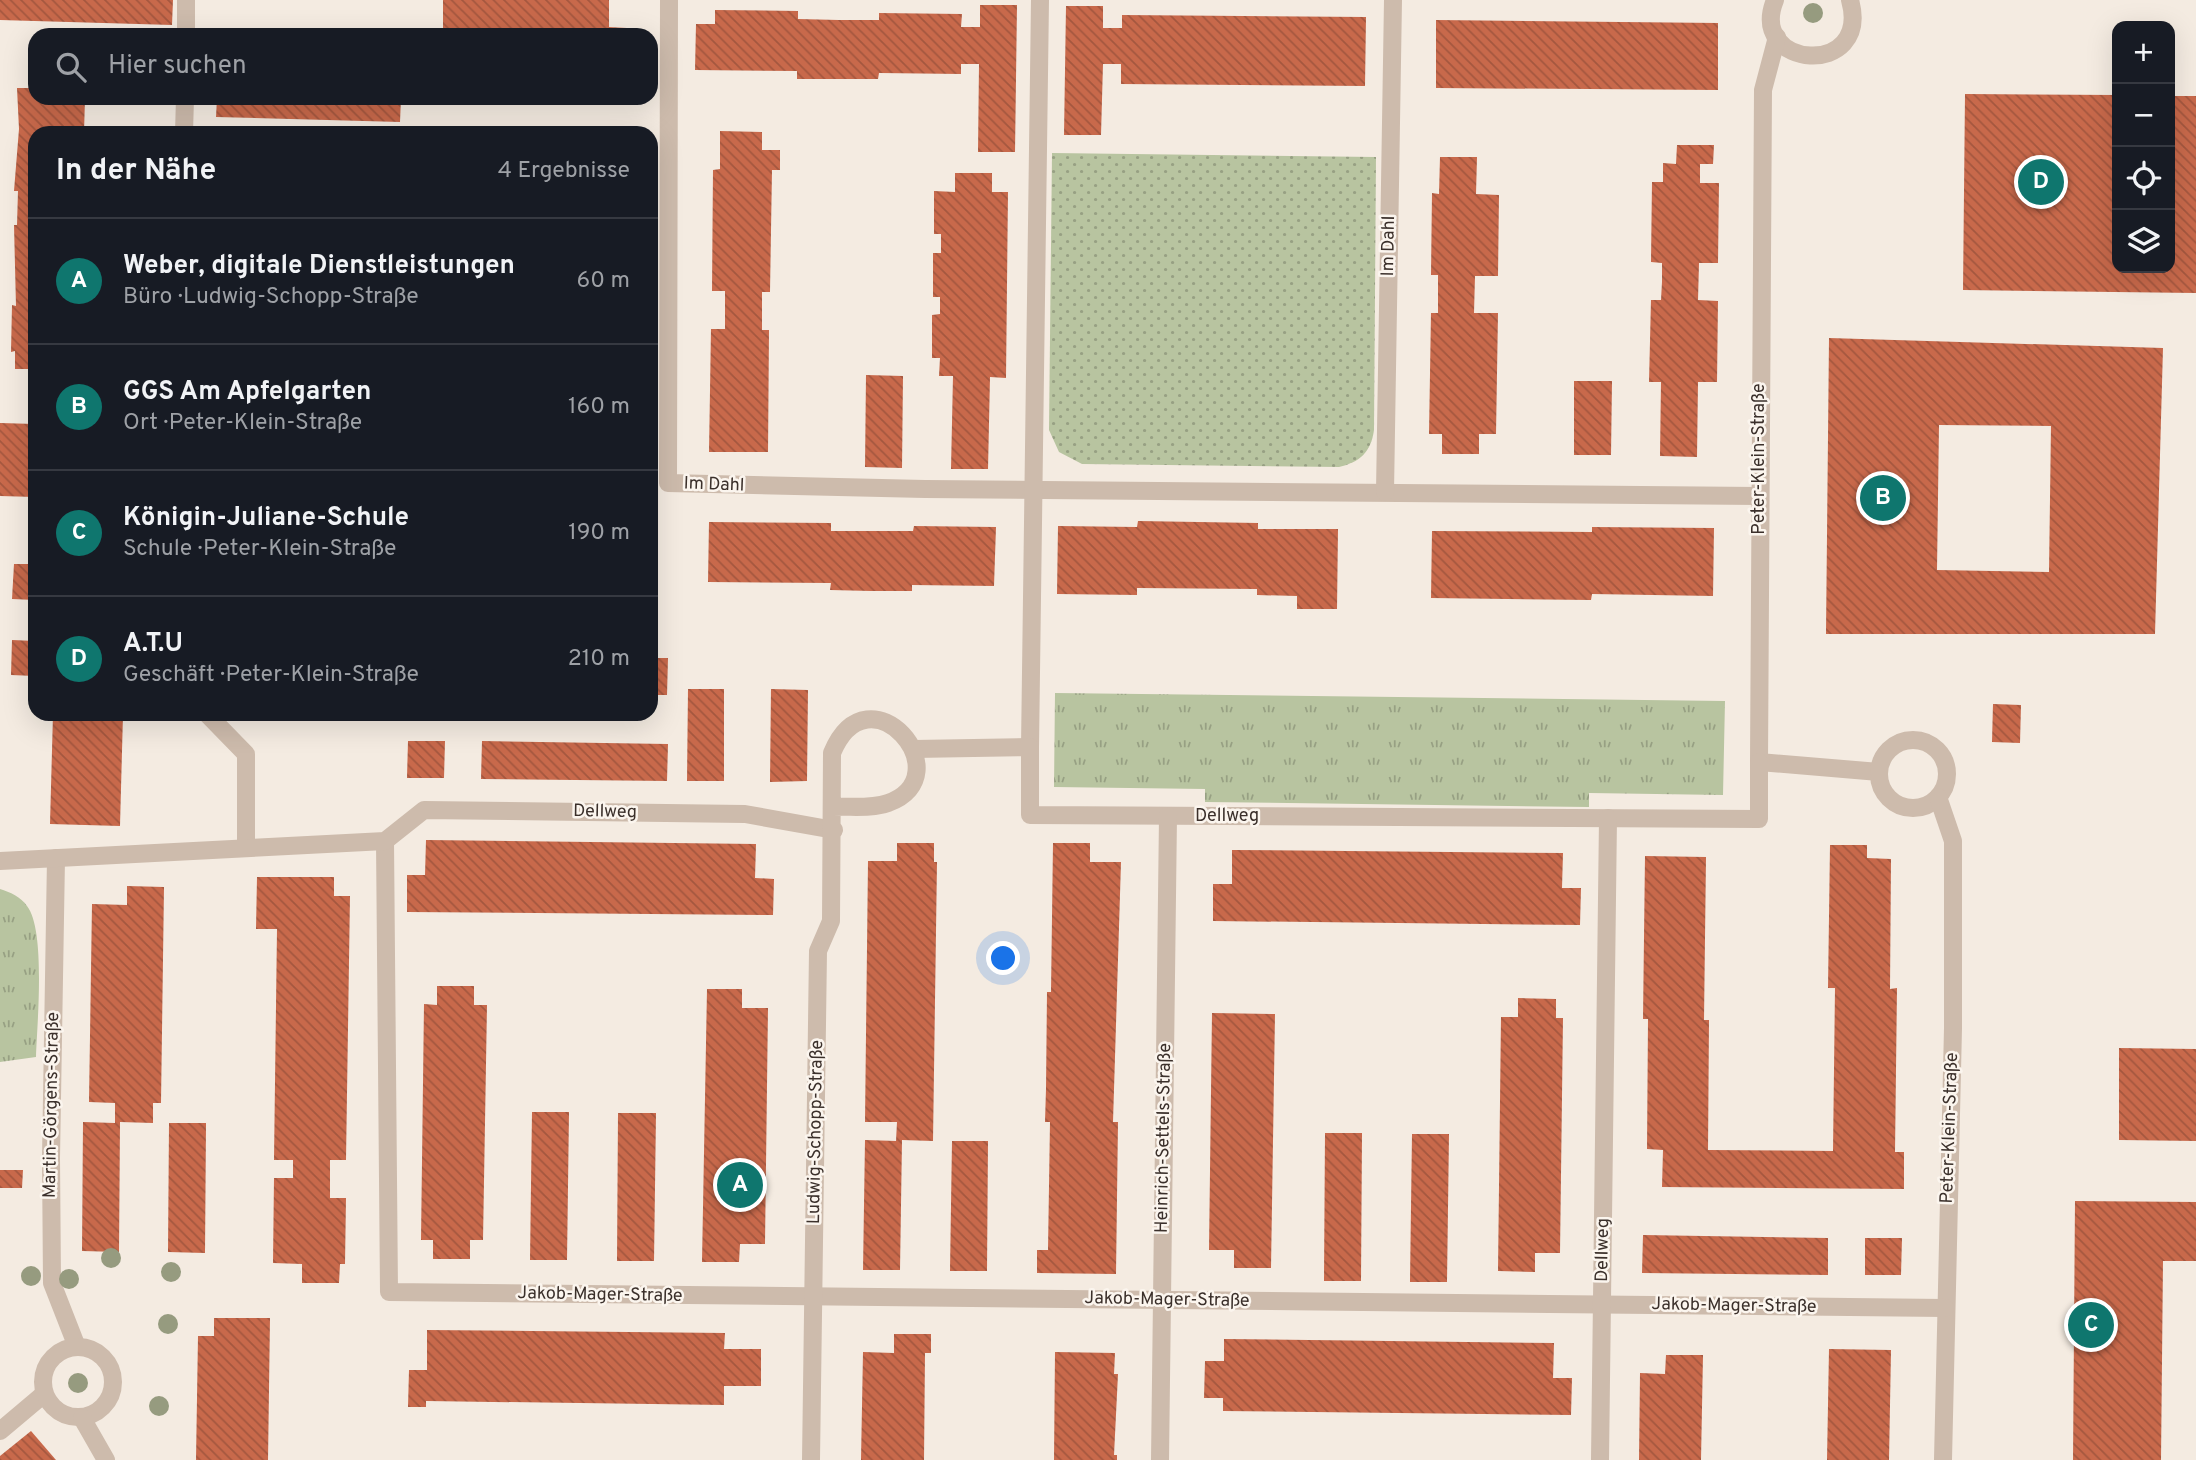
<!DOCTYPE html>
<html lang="de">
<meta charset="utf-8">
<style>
:root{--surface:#171b24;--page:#242831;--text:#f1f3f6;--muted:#9ea1a6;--line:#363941;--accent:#0f766e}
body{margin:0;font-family:Overpass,sans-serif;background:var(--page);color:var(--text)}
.controls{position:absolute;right:21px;top:21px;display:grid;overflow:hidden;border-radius:14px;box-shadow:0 7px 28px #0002}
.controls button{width:63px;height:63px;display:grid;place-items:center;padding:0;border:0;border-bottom:2px solid var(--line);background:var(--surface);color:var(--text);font:35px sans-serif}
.you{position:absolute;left:1004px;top:959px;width:24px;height:24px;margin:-18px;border:5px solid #fff;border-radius:50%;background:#1a73e8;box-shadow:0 0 0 10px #1a73e833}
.badge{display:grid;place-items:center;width:46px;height:46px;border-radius:50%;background:var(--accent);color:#fff;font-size:23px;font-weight:700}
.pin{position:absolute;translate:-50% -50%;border:4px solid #fff;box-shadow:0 2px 7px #0006}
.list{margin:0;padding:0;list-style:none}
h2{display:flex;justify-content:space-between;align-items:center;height:91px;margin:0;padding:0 28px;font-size:30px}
h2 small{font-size:23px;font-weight:400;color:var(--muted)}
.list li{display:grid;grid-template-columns:46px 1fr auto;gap:21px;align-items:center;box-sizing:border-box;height:126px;padding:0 28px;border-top:2px solid var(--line)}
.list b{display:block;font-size:26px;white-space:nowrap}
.list p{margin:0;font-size:23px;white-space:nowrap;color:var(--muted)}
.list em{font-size:23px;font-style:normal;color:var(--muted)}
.icon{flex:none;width:38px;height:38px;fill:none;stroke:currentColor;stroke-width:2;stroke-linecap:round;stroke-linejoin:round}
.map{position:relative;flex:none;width:2196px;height:1460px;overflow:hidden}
.search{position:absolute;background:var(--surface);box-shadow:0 7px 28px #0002;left:28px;top:28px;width:630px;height:77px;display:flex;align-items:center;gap:18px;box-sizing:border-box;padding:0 24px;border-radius:21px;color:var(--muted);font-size:26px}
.panel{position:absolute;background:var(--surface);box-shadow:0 7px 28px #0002;left:28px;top:126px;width:630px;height:595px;border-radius:21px}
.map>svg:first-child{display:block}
</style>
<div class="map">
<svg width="2196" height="1460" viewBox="0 0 2196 1460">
<defs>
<pattern id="grass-dots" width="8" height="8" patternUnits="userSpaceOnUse" patternTransform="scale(1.75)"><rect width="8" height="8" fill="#b8c4a0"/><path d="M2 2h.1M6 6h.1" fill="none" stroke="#97a083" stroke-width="1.8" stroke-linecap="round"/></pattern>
<pattern id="park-tufts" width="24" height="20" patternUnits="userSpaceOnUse" patternTransform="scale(1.75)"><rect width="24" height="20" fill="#b8c4a0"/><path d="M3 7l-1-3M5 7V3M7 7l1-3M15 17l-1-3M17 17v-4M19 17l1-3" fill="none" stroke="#97a083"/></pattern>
<pattern id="building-back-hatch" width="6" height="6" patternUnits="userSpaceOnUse" patternTransform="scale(1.75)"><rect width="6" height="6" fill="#c8694b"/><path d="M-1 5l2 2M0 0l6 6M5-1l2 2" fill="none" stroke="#a4573f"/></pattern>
</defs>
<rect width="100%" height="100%" fill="#f4ebe1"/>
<path fill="url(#grass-dots)" d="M1052 153 1376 157 1374 430C1371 452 1360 462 1339 467L1082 464 1059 452 1049 430Z"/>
<g fill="url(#park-tufts)">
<polygon points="1055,693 1725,701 1723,795 1589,793 1589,807 1205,802 1205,789 1054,787"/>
<path d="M0 889C10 892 21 897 27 906 46 930 37 1024 36 1057L0 1062Z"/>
</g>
<g fill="url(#building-back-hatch)" fill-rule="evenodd">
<polygon points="0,0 173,0 172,25 0,20"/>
<polygon points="443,0 609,0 609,27 627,28 627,35 443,35"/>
<polygon points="980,5 1017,5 1015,152 978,152 979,64 961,64 961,74 879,73 878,79 797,79 797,71 695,70 696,24 715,24 715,10 798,11 798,19 839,20 879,20 879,13 962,14 961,27 980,27"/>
<polygon points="1066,6 1103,6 1103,28 1122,28 1122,15 1366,17 1365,86 1121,84 1121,64 1103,64 1101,135 1064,135"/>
<polygon points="1436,20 1718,23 1718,90 1436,88"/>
<polygon points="17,88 35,88 35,98 85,98 84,133 35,133 35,369 15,369 15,351 11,352 12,305 16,306 14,225 17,225 18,191 14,191 19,129"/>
<polygon points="1965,94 2117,95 2117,268 2170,268 2170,96 2196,96 2196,293 1963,290"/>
<polygon points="217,98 401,98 400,122 216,117"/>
<polygon points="720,131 762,132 762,150 780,150 780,170 772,170 770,292 762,292 762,330 769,330 768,452 709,452 711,329 725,329 725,291 712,291 713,170 720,169"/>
<polygon points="1677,145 1714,145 1713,164 1700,164 1700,183 1719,183 1718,263 1699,263 1698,300 1718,301 1717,382 1698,382 1697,457 1660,456 1661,382 1649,382 1651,300 1661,300 1662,282 1662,263 1651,262 1652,182 1663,182 1663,163 1676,164"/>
<polygon points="1440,157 1477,157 1476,194 1499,195 1498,276 1475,276 1474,313 1498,313 1496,434 1479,434 1479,454 1442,454 1442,434 1429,434 1431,313 1438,313 1438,275 1431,275 1432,193 1439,194"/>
<polygon points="955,173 992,173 992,192 1008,192 1006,378 990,377 988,469 951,469 953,376 939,376 940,358 932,358 932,315 940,314 940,297 933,297 933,253 941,253 941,234 934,234 934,191 955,192"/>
<path d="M1829 338 2163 348 2155 634H1826ZM1939 425 2051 426 2049 572 1937 570Z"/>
<polygon points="866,375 903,376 902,468 865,467"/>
<polygon points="1574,381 1612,381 1611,455 1574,455"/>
<polygon points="0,423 35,424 35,497 0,496"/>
<polygon points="1138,521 1258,523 1258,529 1338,529 1337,609 1297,609 1297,596 1257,595 1257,589 1137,588 1137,595 1057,594 1058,526 1137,527"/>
<polygon points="709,522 831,523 831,531 913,531 914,526 996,527 994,586 912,585 912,591 871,591 830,590 831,583 708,582"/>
<polygon points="1592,527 1714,528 1713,596 1592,594 1591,600 1431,598 1432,531 1592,532"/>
<polygon points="14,564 35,564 35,600 12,599"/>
<polygon points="12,640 35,641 35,676 11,675"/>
<polygon points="651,658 668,658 667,695 651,695"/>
<polygon points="688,689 724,689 724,781 687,781"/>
<polygon points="771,689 808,690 807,781 770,782"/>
<polygon points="1993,704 2021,705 2020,743 1992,742"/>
<polygon points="53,714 123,714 120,826 50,824"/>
<polygon points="408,741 445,741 444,778 407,778"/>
<polygon points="482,741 668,744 667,781 481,779"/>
<polygon points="426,840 756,844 755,878 774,879 773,915 407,912 407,875 425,875"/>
<polygon points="897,843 934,843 934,862 937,862 933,1141 902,1140 900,1270 863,1270 865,1140 896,1141 897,1122 865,1122 868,861 897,861"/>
<polygon points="1053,843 1090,843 1090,862 1121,862 1113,1122 1118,1122 1116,1274 1037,1273 1037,1250 1048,1250 1050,1122 1045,1122 1046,1089 1047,992 1051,992"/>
<polygon points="1830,845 1867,845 1867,858 1891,859 1890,989 1897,988 1895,1152 1904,1152 1904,1189 1662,1187 1663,1150 1647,1149 1648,1019 1643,1019 1645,856 1706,857 1704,1020 1709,1020 1708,1150 1833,1151 1835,988 1828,988"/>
<polygon points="1232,850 1563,853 1562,888 1581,888 1580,925 1213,921 1213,884 1232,884"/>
<polygon points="257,877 334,877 334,896 350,896 346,1160 330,1160 330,1198 346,1198 345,1264 340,1264 339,1283 302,1283 302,1264 273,1263 274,1178 293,1178 293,1160 274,1160 277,929 256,929"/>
<polygon points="127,886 164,887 161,1103 153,1103 153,1123 120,1122 119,1252 82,1251 83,1122 115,1123 115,1103 89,1102 92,904 127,905"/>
<polygon points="437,986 474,986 474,1005 487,1005 483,1240 470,1240 470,1259 433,1259 433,1240 421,1240 424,1004 437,1005"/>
<polygon points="707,989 742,989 742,1008 768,1008 765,1244 740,1244 739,1262 702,1262"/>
<polygon points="1518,998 1556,999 1556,1018 1563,1018 1560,1253 1535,1253 1535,1272 1498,1271 1501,1017 1518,1017"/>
<polygon points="1212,1013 1275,1014 1271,1268 1234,1268 1234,1250 1209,1250"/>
<polygon points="2119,1048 2196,1049 2196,1141 2119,1140"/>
<polygon points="532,1112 569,1112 567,1260 530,1260"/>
<polygon points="618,1113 656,1113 654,1261 617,1261"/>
<polygon points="169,1123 206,1123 205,1253 168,1252"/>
<polygon points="1325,1133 1362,1133 1361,1281 1324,1281"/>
<polygon points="1412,1134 1449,1134 1447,1282 1410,1282"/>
<polygon points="952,1141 988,1141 987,1271 950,1271"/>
<polygon points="0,1170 23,1170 22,1188 0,1188"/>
<polygon points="2075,1201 2196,1202 2196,1261 2163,1261 2161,1460 2073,1460"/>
<polygon points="1643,1235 1828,1238 1828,1275 1642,1273"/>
<polygon points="1865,1238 1902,1238 1901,1275 1865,1275"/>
<polygon points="214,1318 270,1318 268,1460 196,1460 198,1336 214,1336"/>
<polygon points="427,1330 725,1333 724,1349 761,1349 761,1386 724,1386 724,1405 426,1401 426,1407 408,1407 409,1370 427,1370"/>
<polygon points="894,1334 931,1334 931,1353 925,1353 924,1460 861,1460 863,1352 894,1353"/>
<polygon points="1224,1339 1554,1343 1553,1378 1572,1378 1571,1415 1223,1411 1223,1398 1204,1398 1205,1361 1224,1361"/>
<polygon points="1829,1349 1891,1350 1889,1460 1827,1460"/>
<polygon points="1055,1352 1115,1353 1114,1374 1118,1374 1114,1455 1117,1455 1117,1460 1054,1460"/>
<polygon points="1666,1355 1703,1355 1701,1460 1639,1460 1640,1373 1665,1374"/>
<polygon points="31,1431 56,1460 0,1460 0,1456"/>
</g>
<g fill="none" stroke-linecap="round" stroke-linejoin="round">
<polyline stroke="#cdbbac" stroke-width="18" points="0,1431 44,1394"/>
<g stroke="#cdbbac" stroke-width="18">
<polyline points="669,0 668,483 925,489 1759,496"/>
<path d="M1775 0C1747 69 1872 79 1850 0"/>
<polyline points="186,35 186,0"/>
<polyline points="1777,37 1763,90 1759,762 1879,772"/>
<polyline points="184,133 185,98"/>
<polyline points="1385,492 1393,0"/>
<polyline points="207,714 246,754 246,846"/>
<circle cx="1913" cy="774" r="34"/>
<polyline points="1030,747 1040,0"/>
<polyline points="914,749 1030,747 1030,815 1759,819 1759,762"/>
<polyline points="1938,797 1953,841 1953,1028 1943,1460"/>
<polyline points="385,841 389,1292 1945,1308"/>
<polyline points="56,858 51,1158 52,1283 77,1347"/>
<polyline points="0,861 385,841 424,810 745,814 834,830"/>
<circle cx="78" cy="1382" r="35"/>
<polyline points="82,1418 106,1460"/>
<path d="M811 1460 818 951 831 921 832 753C869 664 964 776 888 803 871 809 851 806 833 807"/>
<polyline points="1160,1460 1168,816"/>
<polyline points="1600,1460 1608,818"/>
</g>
</g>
<g fill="#969b7f">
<circle cx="1813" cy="13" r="10"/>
<circle cx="111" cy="1258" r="10"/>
<circle cx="171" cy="1272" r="10"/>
<circle cx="31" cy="1276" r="10"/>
<circle cx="69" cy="1279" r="10"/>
<circle cx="168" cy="1324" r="10"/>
<circle cx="78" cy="1383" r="10"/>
<circle cx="159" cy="1406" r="10"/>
</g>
<g text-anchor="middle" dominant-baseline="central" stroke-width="5" stroke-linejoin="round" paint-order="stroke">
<g font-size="18" fill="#3b302b" stroke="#fbf5ee">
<text transform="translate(1389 246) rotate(-89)">Im Dahl</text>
<text transform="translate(1759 459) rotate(-90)">Peter-Klein-Straße</text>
<text transform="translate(714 485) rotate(2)">Im Dahl</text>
<text transform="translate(605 812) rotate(1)">Dellweg</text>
<text x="1227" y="816">Dellweg</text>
<text transform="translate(52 1105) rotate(-89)">Martin-Görgens-Straße</text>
<text transform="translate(1950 1128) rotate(-88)">Peter-Klein-Straße</text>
<text transform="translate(816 1132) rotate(-89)">Ludwig-Schopp-Straße</text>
<text transform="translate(1164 1138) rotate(-89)">Heinrich-Settels-Straße</text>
<text transform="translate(1603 1250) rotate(-89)">Dellweg</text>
<text transform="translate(600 1295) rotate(1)">Jakob-Mager-Straße</text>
<text transform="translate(1167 1300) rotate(1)">Jakob-Mager-Straße</text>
<text transform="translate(1734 1306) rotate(1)">Jakob-Mager-Straße</text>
</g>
</g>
</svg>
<div class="controls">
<button>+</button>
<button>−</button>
<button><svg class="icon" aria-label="locate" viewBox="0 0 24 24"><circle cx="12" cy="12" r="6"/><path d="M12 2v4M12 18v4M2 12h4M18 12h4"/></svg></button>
<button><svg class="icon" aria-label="layers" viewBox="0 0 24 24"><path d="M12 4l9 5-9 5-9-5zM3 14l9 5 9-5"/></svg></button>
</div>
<div class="you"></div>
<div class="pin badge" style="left:740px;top:1185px">A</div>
<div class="pin badge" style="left:1883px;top:498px">B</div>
<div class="pin badge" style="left:2091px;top:1325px">C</div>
<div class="pin badge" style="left:2041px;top:182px">D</div>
<div class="search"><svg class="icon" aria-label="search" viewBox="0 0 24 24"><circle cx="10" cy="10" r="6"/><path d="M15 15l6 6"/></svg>Hier suchen</div>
<section class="panel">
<h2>In der Nähe<small>4 Ergebnisse</small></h2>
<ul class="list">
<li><span class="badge">A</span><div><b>Weber, digitale Dienstleistungen</b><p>Büro · Ludwig-Schopp-Straße</p></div><em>60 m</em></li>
<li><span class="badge">B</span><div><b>GGS Am Apfelgarten</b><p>Ort · Peter-Klein-Straße</p></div><em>160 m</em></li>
<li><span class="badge">C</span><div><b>Königin-Juliane-Schule</b><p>Schule · Peter-Klein-Straße</p></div><em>190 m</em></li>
<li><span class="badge">D</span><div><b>A.T.U</b><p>Geschäft · Peter-Klein-Straße</p></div><em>210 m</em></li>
</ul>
</section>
</div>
